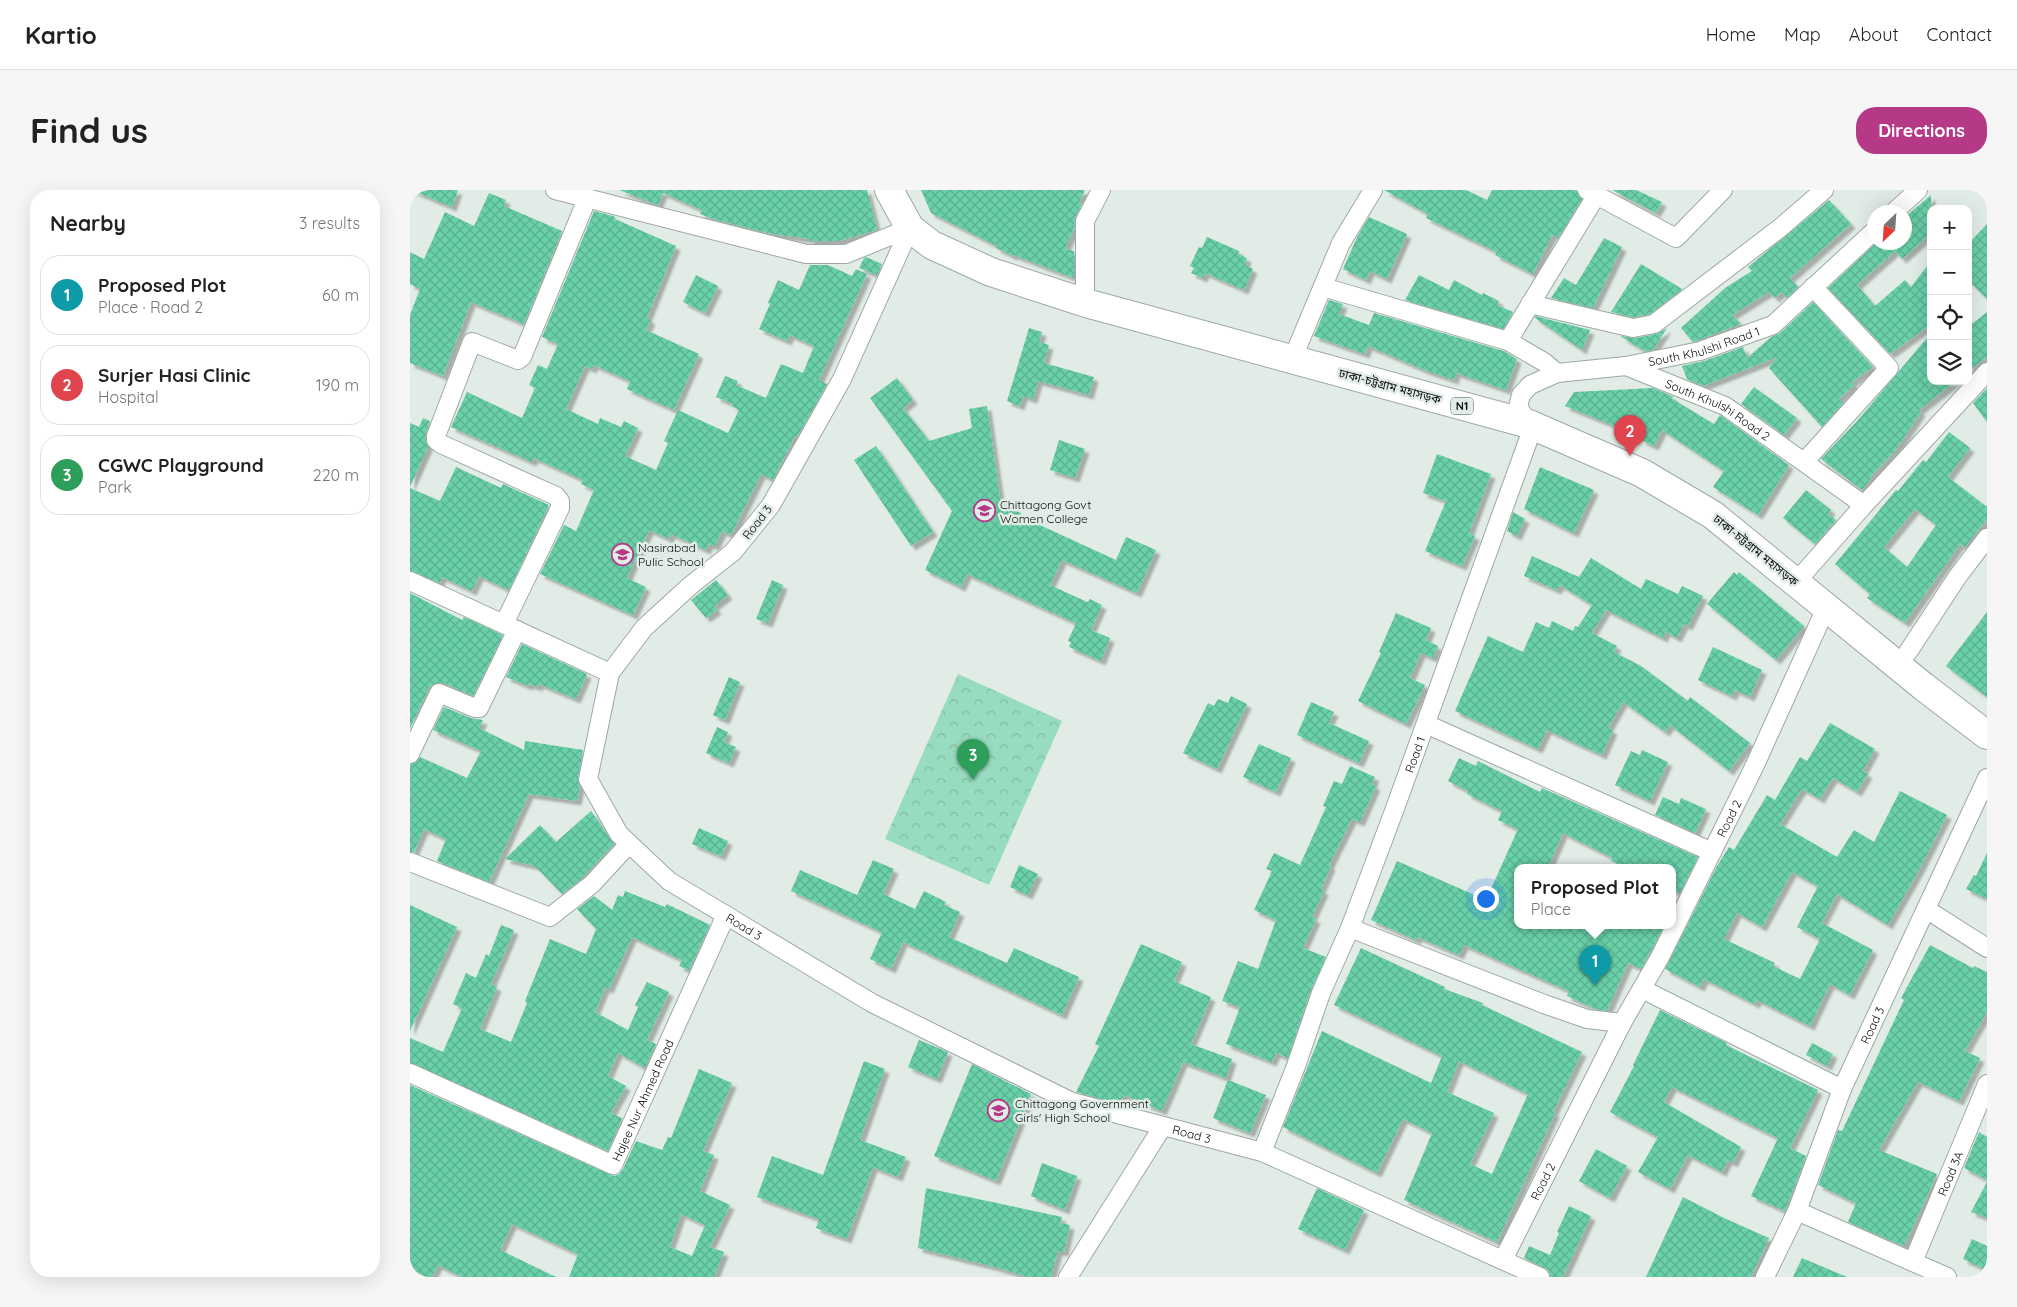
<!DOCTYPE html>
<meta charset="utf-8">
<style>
:root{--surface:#fff;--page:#f6f6f6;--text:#222;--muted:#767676;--line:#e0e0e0;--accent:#b63988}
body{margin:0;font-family:Quicksand,"Noto Sans Bengali",sans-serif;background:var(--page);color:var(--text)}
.controls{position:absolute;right:15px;top:15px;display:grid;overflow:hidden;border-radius:10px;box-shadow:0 5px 20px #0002}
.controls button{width:45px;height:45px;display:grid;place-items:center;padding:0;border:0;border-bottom:1px solid var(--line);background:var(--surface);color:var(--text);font:25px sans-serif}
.compass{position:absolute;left:1457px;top:15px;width:45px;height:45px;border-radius:50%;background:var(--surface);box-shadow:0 5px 20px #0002;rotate:205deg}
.you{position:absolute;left:1075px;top:708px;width:18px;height:18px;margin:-12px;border:4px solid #fff;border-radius:50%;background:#1a73e8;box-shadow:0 0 0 8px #1a73e833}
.badge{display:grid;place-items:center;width:32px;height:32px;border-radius:50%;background:var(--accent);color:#fff;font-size:16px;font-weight:700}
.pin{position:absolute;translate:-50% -41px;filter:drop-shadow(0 1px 2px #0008)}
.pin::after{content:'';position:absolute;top:26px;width:18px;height:15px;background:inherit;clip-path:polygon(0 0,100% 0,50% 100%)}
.popup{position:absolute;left:1104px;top:674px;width:162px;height:65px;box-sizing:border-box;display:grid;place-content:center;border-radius:10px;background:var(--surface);filter:drop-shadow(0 1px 4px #0005);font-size:16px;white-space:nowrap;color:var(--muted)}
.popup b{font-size:19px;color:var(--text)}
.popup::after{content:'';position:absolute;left:50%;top:100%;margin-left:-10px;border:10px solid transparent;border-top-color:var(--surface)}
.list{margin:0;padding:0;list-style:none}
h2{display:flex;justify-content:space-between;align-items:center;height:65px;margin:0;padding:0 20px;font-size:21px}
h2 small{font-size:16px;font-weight:400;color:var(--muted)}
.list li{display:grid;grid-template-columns:32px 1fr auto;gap:15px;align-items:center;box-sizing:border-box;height:80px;margin:0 10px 10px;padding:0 10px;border:1px solid var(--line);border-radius:20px}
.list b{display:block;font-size:19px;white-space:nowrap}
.list p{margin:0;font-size:16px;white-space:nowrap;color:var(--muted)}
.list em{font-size:16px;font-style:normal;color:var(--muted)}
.icon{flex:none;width:28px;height:28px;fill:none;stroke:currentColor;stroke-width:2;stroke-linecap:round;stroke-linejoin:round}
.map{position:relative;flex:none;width:1577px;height:1087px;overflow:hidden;border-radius:20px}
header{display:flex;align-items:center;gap:30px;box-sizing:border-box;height:70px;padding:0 25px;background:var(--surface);border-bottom:1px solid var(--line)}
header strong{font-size:24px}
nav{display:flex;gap:28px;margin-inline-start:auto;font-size:18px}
.intro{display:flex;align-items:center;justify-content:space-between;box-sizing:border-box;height:120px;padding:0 30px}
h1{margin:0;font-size:35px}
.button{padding:12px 22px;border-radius:20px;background:var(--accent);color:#fff;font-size:18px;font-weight:700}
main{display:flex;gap:30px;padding:0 30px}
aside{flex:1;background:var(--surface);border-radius:20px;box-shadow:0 5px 20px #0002}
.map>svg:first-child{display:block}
</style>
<header>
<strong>Kartio</strong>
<nav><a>Home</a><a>Map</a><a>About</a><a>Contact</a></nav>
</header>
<div class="intro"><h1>Find us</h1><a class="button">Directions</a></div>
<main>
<aside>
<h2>Nearby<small>3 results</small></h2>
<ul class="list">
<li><span class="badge" style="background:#0f9aa8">1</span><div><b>Proposed Plot</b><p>Place · Road 2</p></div><em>60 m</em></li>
<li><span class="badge" style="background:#e0444e">2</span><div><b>Surjer Hasi Clinic</b><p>Hospital</p></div><em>190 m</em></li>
<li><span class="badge" style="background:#2e9e5b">3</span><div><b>CGWC Playground</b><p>Park</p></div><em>220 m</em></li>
</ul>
</aside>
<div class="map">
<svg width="1577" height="1087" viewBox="0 0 1577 1087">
<defs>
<pattern id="park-crowns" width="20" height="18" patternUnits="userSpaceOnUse" patternTransform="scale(1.25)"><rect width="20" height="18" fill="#97dcbf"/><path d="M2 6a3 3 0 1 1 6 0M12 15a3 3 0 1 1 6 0" fill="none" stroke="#81bca3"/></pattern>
<pattern id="building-cross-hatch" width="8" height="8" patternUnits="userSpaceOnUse" patternTransform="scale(1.25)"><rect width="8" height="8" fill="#69d0a8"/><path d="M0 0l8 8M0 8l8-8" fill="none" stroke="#5ab18f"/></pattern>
<filter id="shadow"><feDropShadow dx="4.5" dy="4.5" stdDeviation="1" flood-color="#0004"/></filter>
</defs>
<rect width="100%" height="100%" fill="#e2ece7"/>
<polygon fill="url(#park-crowns)" points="548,484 652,531 579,695 475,649"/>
<g fill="url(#building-cross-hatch)" fill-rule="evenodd" filter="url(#shadow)">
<polygon points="1,0 48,0 42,17"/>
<polygon points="209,0 457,0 467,40 429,51 400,51 400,49 362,44 307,30 290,24 292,20 253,3 248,15"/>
<polygon points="511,0 675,0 669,13 672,14 665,27 664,39 655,59 664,61 664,88 604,65 603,66 586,58 587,56 521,23"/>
<polygon points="974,0 1056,0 1077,10 1082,0 1166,0 1172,9 1148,48 1142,45 1123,84 1085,65 1087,62 1016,28 1018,24"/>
<polygon points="1202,0 1226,0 1252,12 1246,23"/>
<polygon points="79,3 96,10 94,16 152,41 114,134 61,112 33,186 0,173 0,125 10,99 0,94 0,62 14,69 35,22 64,36"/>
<polygon points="1521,5 1521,43 1492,69 1485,61 1447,95 1465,116 1495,90 1501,97 1521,71 1521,134 1480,164 1418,98 1467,52 1494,52 1494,28"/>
<polygon points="1419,10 1441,34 1380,88 1388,97 1377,108 1372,102 1365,108 1359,102 1322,125 1331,134 1283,152 1271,138 1315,98 1342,81 1338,77"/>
<polygon points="184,21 203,26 205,27 205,29 266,56 237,128 241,130 236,140 289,164 264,220 217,199 220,191 184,175 182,179 175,176 156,219 188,234 190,228 211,237 214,231 228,238 215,266 246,280 258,253 254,251 268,220 318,243 329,220 322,216 323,214 306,207 315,186 328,191 326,195 356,208 371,174 393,183 404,156 380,145 377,151 349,139 360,114 358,113 368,90 389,100 400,75 418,75 442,86 446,79 457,84 409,190 417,194 387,247 385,246 363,290 351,284 321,345 312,341 305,356 299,354 296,360 261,344 259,349 239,340 217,388 236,397 223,425 130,384 154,335 166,341 184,300 171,294 173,290 124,268 122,272 41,237 57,202 112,228 125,198 119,195 128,175 137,179 148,154 132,147"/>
<polygon points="959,27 997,44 977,89 960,81 956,90 933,79 948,45"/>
<polygon points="1577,34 1577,109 1558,90 1558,54"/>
<polygon points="797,47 829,61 828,64 837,68 835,75 843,79 834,100 795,83 793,88 781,83 784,78 780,76 789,57 792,58"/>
<polygon points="1194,48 1212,57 1183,118 1141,108 1154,88 1166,95"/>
<polygon points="456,67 472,74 467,85 449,78 454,68"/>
<polygon points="1231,74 1272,99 1240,124 1223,127 1201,122"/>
<polygon points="286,85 308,96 295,123 273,112"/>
<polygon points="1009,85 1039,100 1044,90 1072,105 1073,103 1089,111 1087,115 1103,122 1093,139 995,110"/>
<polygon points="919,110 933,114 929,124 959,135 964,123 1094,161 1107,169 1096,200 1046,183 1044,190 1017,181 958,156 955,164 904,146"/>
<polygon points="1403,112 1463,177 1442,192 1444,195 1429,209 1433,213 1412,237 1359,178 1367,167 1293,196 1277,189 1272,176 1294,171 1333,157 1337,168 1361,147 1370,143"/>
<polygon points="1577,122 1577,167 1558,181 1558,137"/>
<polygon points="1125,126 1180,140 1172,160 1125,128"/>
<polygon points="619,138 632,142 629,152 639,155 634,173 684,187 679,205 628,191 623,209 613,206 610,216 597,211"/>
<polygon points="1257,138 1243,160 1235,161 1210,146 1225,148 1246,144"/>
<polygon points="1521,143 1521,191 1546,191 1509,220 1511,222 1485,261 1461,286 1462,287 1452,300 1411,269 1448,230"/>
<polygon points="487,188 503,210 493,218 519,251 562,238 559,219 577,216 591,314 611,323 610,326 706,370 716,347 746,360 727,403 652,370 640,395 675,411 678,412 680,409 692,415 681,440 700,448 691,471 659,457 661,452 658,451 666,433 557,384 551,397 515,380 542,321 460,208"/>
<polygon points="1344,197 1387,228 1374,245 1331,214"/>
<polygon points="1243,198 1264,207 1261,208 1304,234 1310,225 1379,275 1348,325 1303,297 1314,281 1252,240 1244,256 1231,250 1233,247 1155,216 1164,202"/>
<polygon points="1577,198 1577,232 1563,213"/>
<polygon points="13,228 20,231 15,246 18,257 0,297 0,233 9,237"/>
<path d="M1539 242 1560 258 1538 287 1577 317V329L1555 357 1550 354 1495 433 1457 408 1460 404 1425 374 1486 300 1488 301 1513 270 1516 272ZM1505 319 1526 335 1497 377 1474 357Z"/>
<polygon points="649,250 675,259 665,288 640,280"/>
<polygon points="466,256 523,342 501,356 444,270"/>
<polygon points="1027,264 1081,284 1059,343 1065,346 1052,376 1015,361 1036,311 1013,303"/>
<polygon points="46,277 91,298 93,294 139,315 99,400 69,386 62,401 32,387 30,393 0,381 0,298 30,311"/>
<polygon points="1130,277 1184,300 1164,343 1114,319"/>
<polygon points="1396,300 1421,320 1418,324 1426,330 1405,354 1373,328"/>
<polygon points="1103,322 1115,329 1107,346 1097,341"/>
<polygon points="1122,366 1169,387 1181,368 1231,399 1236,389 1268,404 1272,396 1293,406 1278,436 1274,434 1267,448 1256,442 1253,448 1196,420 1182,443 1207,456 1204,462 1231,476 1278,511 1280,507 1340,553 1319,581 1260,535 1255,542 1213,512 1198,538 1203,540 1192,565 1137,540 1128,559 1045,521 1078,446 1113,462 1126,432 1139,438 1142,431 1163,441 1165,436 1168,437 1182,415 1150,395 1147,400 1114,386"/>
<polygon points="1324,382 1327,385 1329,382 1394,436 1366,470 1297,414"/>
<polygon points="306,390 318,405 304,416 307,420 296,428 281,410"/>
<polygon points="362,390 373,395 358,433 346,429"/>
<polygon points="0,403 52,430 54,427 93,445 63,506 33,493 23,494 19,498 0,539"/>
<polygon points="1577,422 1577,507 1536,476"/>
<polygon points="986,423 1021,438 1016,450 1028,456 1023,468 1011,463 1000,488 1015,495 996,534 948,511 971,463 969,462"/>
<polygon points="112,454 177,484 166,509 129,494 128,497 119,494 118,496 96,487"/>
<polygon points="1303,457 1352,480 1340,507 1325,500 1322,506 1288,490"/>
<polygon points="319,487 330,492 315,530 303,525"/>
<polygon points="821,506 837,514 807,579 773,563 798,513 804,516 808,509 818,513"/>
<polygon points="901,512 924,522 919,533 959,551 949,573 887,545"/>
<polygon points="34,517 61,528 73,530 69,538 114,560 115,551 173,560 168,587 170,596 167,611 119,604 79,692 27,671 36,649 14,639 4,662 0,662 0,574 6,572 10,567 57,588 71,561 23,540"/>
<path d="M1420 533 1465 559 1453 581 1458 584 1447 602 1423 588 1410 609 1392 599 1370 634 1427 667 1444 640 1464 652 1490 601 1537 625 1510 678 1478 735 1427 704 1412 733 1463 760 1440 805 1420 794 1400 836 1347 810 1345 814 1294 789 1290 797 1255 779 1307 676 1319 657 1324 660 1357 605 1365 610 1390 567 1397 571ZM1382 682 1408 696 1387 737 1410 749 1390 789 1363 776 1365 773 1314 749 1327 723 1352 737Z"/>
<polygon points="307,537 318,542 314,552 326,557 319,573 296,563"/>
<polygon points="849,554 881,568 866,602 833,587"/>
<polygon points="1232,560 1258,572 1240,611 1205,595 1221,561 1230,565"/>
<polygon points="1049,568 1066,576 1068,571 1130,602 1132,598 1288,667 1270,703 1262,700 1262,677 1215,677 1201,671 1203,668 1153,643 1138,677 1108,677 1108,735 1246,735 1253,738 1231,779 1218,773 1197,821 1186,819 1157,806 1159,801 1054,755 1049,765 1008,747 1006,750 961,730 987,671 1076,710 1108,639 1088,630 1092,621 1057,604 1058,601 1038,591"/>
<polygon points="940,576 965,587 962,594 966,596 950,632 942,629 919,675 921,676 911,699 914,701 902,727 906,729 893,758 916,767 901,799 878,868 866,863 862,872 816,854 830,817 812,811 828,771 848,779 866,730 844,720 862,681 856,679 864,663 890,675 916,617 913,616 924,591 932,594"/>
<polygon points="1253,607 1269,614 1271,608 1296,619 1285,643 1245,625"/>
<polygon points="181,621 204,654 169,691 152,704 125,676 95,669 130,635 146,652"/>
<polygon points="289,638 318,651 311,666 282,654"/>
<polygon points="1577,663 1577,709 1556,699 1564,685 1566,686"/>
<polygon points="463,670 484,679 473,704 505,719 514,701 536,712 534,715 550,722 539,747 597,773 604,758 669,787 652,825 493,752 481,779 460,769 472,742 381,701 390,680 447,705"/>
<polygon points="609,675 628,684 618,705 600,697"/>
<polygon points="215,701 255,717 257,714 300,735 279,780 269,776 272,770 222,747 199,799 195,798 185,822 218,840 228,817 225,815 237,792 259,802 237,850 246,854 235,878 208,863 198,886 216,896 201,923 212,928 198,961 0,873 0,848 33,862 52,818 43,814 56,783 66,788 76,764 79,766 91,735 104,740 81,794 87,797 70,839 101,852 117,813 115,811 140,749 176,764 186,739 167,719 184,706 202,720 208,705 213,707"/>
<polygon points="0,715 47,737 0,841"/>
<polygon points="731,754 772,772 764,791 801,807 781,854 822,869 816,888 773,872 752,921 714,905 710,914 666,902 689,856 685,854"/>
<polygon points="1520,755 1563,778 1564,776 1577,782 1577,822 1555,861 1570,868 1549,911 1508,892 1469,960 1527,984 1494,1056 1438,1032 1446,1013 1408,995 1428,940 1432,941 1494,810 1491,808"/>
<path d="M951 758 1035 797 1034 799 1073 813 1072 815 1172 862 1143 922 1145 923 1087 1052 994 1010 1022 943 993 929 967 983 873 937 912 841 1021 893 1032 866 924 815ZM1049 871 1118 904 1082 984 1060 974 1084 923 1037 902Z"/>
<polygon points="1250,820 1317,853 1316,855 1408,900 1380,958 1396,966 1375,1021 1341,1006 1368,948 1262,897 1254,912 1331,957 1323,973 1318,970 1312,982 1278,965 1260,999 1228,982 1248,947 1200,922 1224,876 1223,875"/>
<polygon points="509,850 538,862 527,889 498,877"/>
<polygon points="1402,853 1423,864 1417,876 1396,865"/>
<polygon points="454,871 475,879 450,950 496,967 488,987 463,977 437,1049 406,1038 409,1029 347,1007 362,966 413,985"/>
<polygon points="562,874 621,904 586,991 524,966"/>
<path d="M289 879 322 893 293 961 304 965 290 1001 320 1015 300 1057 314 1062 304 1087H159L168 1064 102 1034 90 1060 146 1087H52L28 1075 22 1087H0V895L204 986 209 984 213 979 226 951 252 960 258 947 261 948ZM271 1024 295 1035 282 1066 260 1057Z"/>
<polygon points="818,890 856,905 840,943 803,928"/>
<polygon points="1569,942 1577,947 1577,990 1554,978"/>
<polygon points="1186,959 1217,976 1200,1008 1169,991"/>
<polygon points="632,973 667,986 655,1020 621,1006"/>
<polygon points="1577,992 1577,1028 1561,1022"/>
<polygon points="516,998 652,1027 650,1033 660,1035 654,1062 648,1061 641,1087 618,1087 585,1077 508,1058"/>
<polygon points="907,998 954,1020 935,1060 888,1039"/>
<polygon points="1273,1007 1314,1028 1359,1048 1341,1087 1236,1087"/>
<polygon points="1159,1016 1181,1026 1153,1087 1140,1087 1139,1081 1135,1078 1114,1068 1119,1056 1140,1065 1149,1043 1147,1042"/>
<polygon points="1562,1049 1577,1056 1577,1080 1553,1069"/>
<polygon points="1392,1068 1437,1087 1383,1087"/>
</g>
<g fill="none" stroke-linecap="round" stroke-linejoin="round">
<defs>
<g id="street">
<polyline points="145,0 396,64 436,64 500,38"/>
<polyline points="1177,0 1266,48 1313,0"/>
<polyline points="1484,22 1508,0"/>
<path id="s1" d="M500 38 432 189 361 315 323 362 281 395 234 438 200 483 178 589 209 644 259 691 462 813 662 912 852 962 1130 1087"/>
<polyline points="913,97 1098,151 1186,6"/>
<polyline points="675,100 675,31 691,0"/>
<polyline points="1120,114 1223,138 1244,134 1370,38 1414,0"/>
<polyline points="1098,151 1134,172 1147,183"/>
<polyline points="887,158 931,53 963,0"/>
<path id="s2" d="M1216 176 1315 216 1454 315 1386 392"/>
<polyline points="1395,271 1479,178 1403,97"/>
<polyline points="1454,315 1577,182"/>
<polyline points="0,391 200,483"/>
<polyline points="94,434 150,318 150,311 146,306 31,254 26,250 26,246 62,152 108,170 112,167 177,9"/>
<polyline points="1498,462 1548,386 1577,348"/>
<polyline points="1016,534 1302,662"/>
<polyline points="0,564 29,503 65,518 69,518 107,440"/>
<polyline points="0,672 140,727 182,694 219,654"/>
<polyline points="1516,719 1577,758"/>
<path id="s3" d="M940 738 1134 814 1177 829 1212 833 1250 767 1345 575 1416 418"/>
<polyline points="1232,799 1432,899"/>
<path id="s4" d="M0 883 203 975 316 725"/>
<path id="s5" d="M852 962 886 876 911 803 940 738 984 621 1119 248V234L1108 217 1111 205 1120 195 1147 183 1216 176 1290 161 1363 135 1464 41"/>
<polyline points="1387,1021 1537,1087"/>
<path id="s6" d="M1093 1070 1212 833"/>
<path id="s7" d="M1503 1072 1577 894"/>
<polyline points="658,1087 753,936"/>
<path id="s8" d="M1355 1087 1387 1021 1432 899 1577 588"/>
</g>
<polyline id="highway" points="479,0 500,38 522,55 581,82 676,113 1119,234 1232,283 1303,325 1514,497 1577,545"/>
</defs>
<use href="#street" stroke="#9ea8a3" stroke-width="20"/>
<use href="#highway" stroke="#9ea8a3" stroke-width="30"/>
<use href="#street" stroke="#fff" stroke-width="18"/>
<use href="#highway" stroke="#fff" stroke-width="28"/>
</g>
<defs>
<symbol id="university-ring" viewBox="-11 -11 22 22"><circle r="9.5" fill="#e2ece7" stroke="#b63988" stroke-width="1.5"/><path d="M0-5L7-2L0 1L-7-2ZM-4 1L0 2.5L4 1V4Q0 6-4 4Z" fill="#b63988"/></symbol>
<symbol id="school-ring" viewBox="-11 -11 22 22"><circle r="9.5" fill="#e2ece7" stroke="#b63988" stroke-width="1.5"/><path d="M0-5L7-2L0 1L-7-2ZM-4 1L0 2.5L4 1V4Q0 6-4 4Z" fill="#b63988"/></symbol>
</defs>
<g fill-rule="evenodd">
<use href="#university-ring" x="562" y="308" width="25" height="25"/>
<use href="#school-ring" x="200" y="352" width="25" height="25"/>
<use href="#school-ring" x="576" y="908" width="25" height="25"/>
</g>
<g text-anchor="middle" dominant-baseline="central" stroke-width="5" stroke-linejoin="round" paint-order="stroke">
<rect fill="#e2ece7" stroke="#4c514e" stroke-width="1" x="1041" y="207.5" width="22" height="17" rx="4"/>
<g font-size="11" font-weight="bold" fill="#0b0e0d">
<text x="1052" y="216">N1</text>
</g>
<g font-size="12" fill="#0b0e0d" stroke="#e2ece7">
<text stroke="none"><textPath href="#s5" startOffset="1002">South Khulshi Road 1</textPath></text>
<text transform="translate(980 196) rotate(15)">ঢাকা-চট্টগ্রাম মহাসড়ক</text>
<text stroke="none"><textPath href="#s2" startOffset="102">South Khulshi Road 2</textPath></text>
<text transform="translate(347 332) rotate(-52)">Road 3</text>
<text transform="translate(1346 360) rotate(39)">ঢাকা-চট্টগ্রাম মহাসড়ক</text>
<text stroke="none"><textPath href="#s5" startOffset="426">Road 1</textPath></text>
<text stroke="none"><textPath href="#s3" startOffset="520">Road 2</textPath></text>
<text stroke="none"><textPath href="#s1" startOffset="872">Road 3</textPath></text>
<text stroke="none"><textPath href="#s8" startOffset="274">Road 3</textPath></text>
<text stroke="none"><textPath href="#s4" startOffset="294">Hajee Nur Ahmed Road</textPath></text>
<text stroke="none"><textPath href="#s1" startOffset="1368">Road 3</textPath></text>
<text stroke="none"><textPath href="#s7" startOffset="96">Road 3A</textPath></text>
<text stroke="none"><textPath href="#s6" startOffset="88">Road 2</textPath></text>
</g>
<g font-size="12" fill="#0b0e0d" stroke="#e2ece7" text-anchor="start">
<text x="590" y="314">Chittagong Govt<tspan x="590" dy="14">Women College</tspan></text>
<text x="228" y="357">Nasirabad<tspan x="228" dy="14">Pulic School</tspan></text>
<text x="605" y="913">Chittagong Government<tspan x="605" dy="14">Girls' High School</tspan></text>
</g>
</g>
</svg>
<div class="controls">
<button>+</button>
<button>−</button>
<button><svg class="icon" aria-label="locate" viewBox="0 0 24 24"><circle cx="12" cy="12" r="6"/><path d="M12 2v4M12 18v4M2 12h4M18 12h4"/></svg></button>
<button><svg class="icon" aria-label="layers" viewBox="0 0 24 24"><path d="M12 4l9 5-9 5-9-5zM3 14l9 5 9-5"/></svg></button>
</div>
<svg class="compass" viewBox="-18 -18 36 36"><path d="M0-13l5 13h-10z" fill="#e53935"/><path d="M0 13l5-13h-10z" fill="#767676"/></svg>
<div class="you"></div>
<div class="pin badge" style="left:1185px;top:796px;background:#0f9aa8">1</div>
<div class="popup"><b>Proposed Plot</b>Place</div>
<div class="pin badge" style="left:1220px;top:266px;background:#e0444e">2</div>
<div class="pin badge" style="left:563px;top:590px;background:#2e9e5b">3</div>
</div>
</main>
